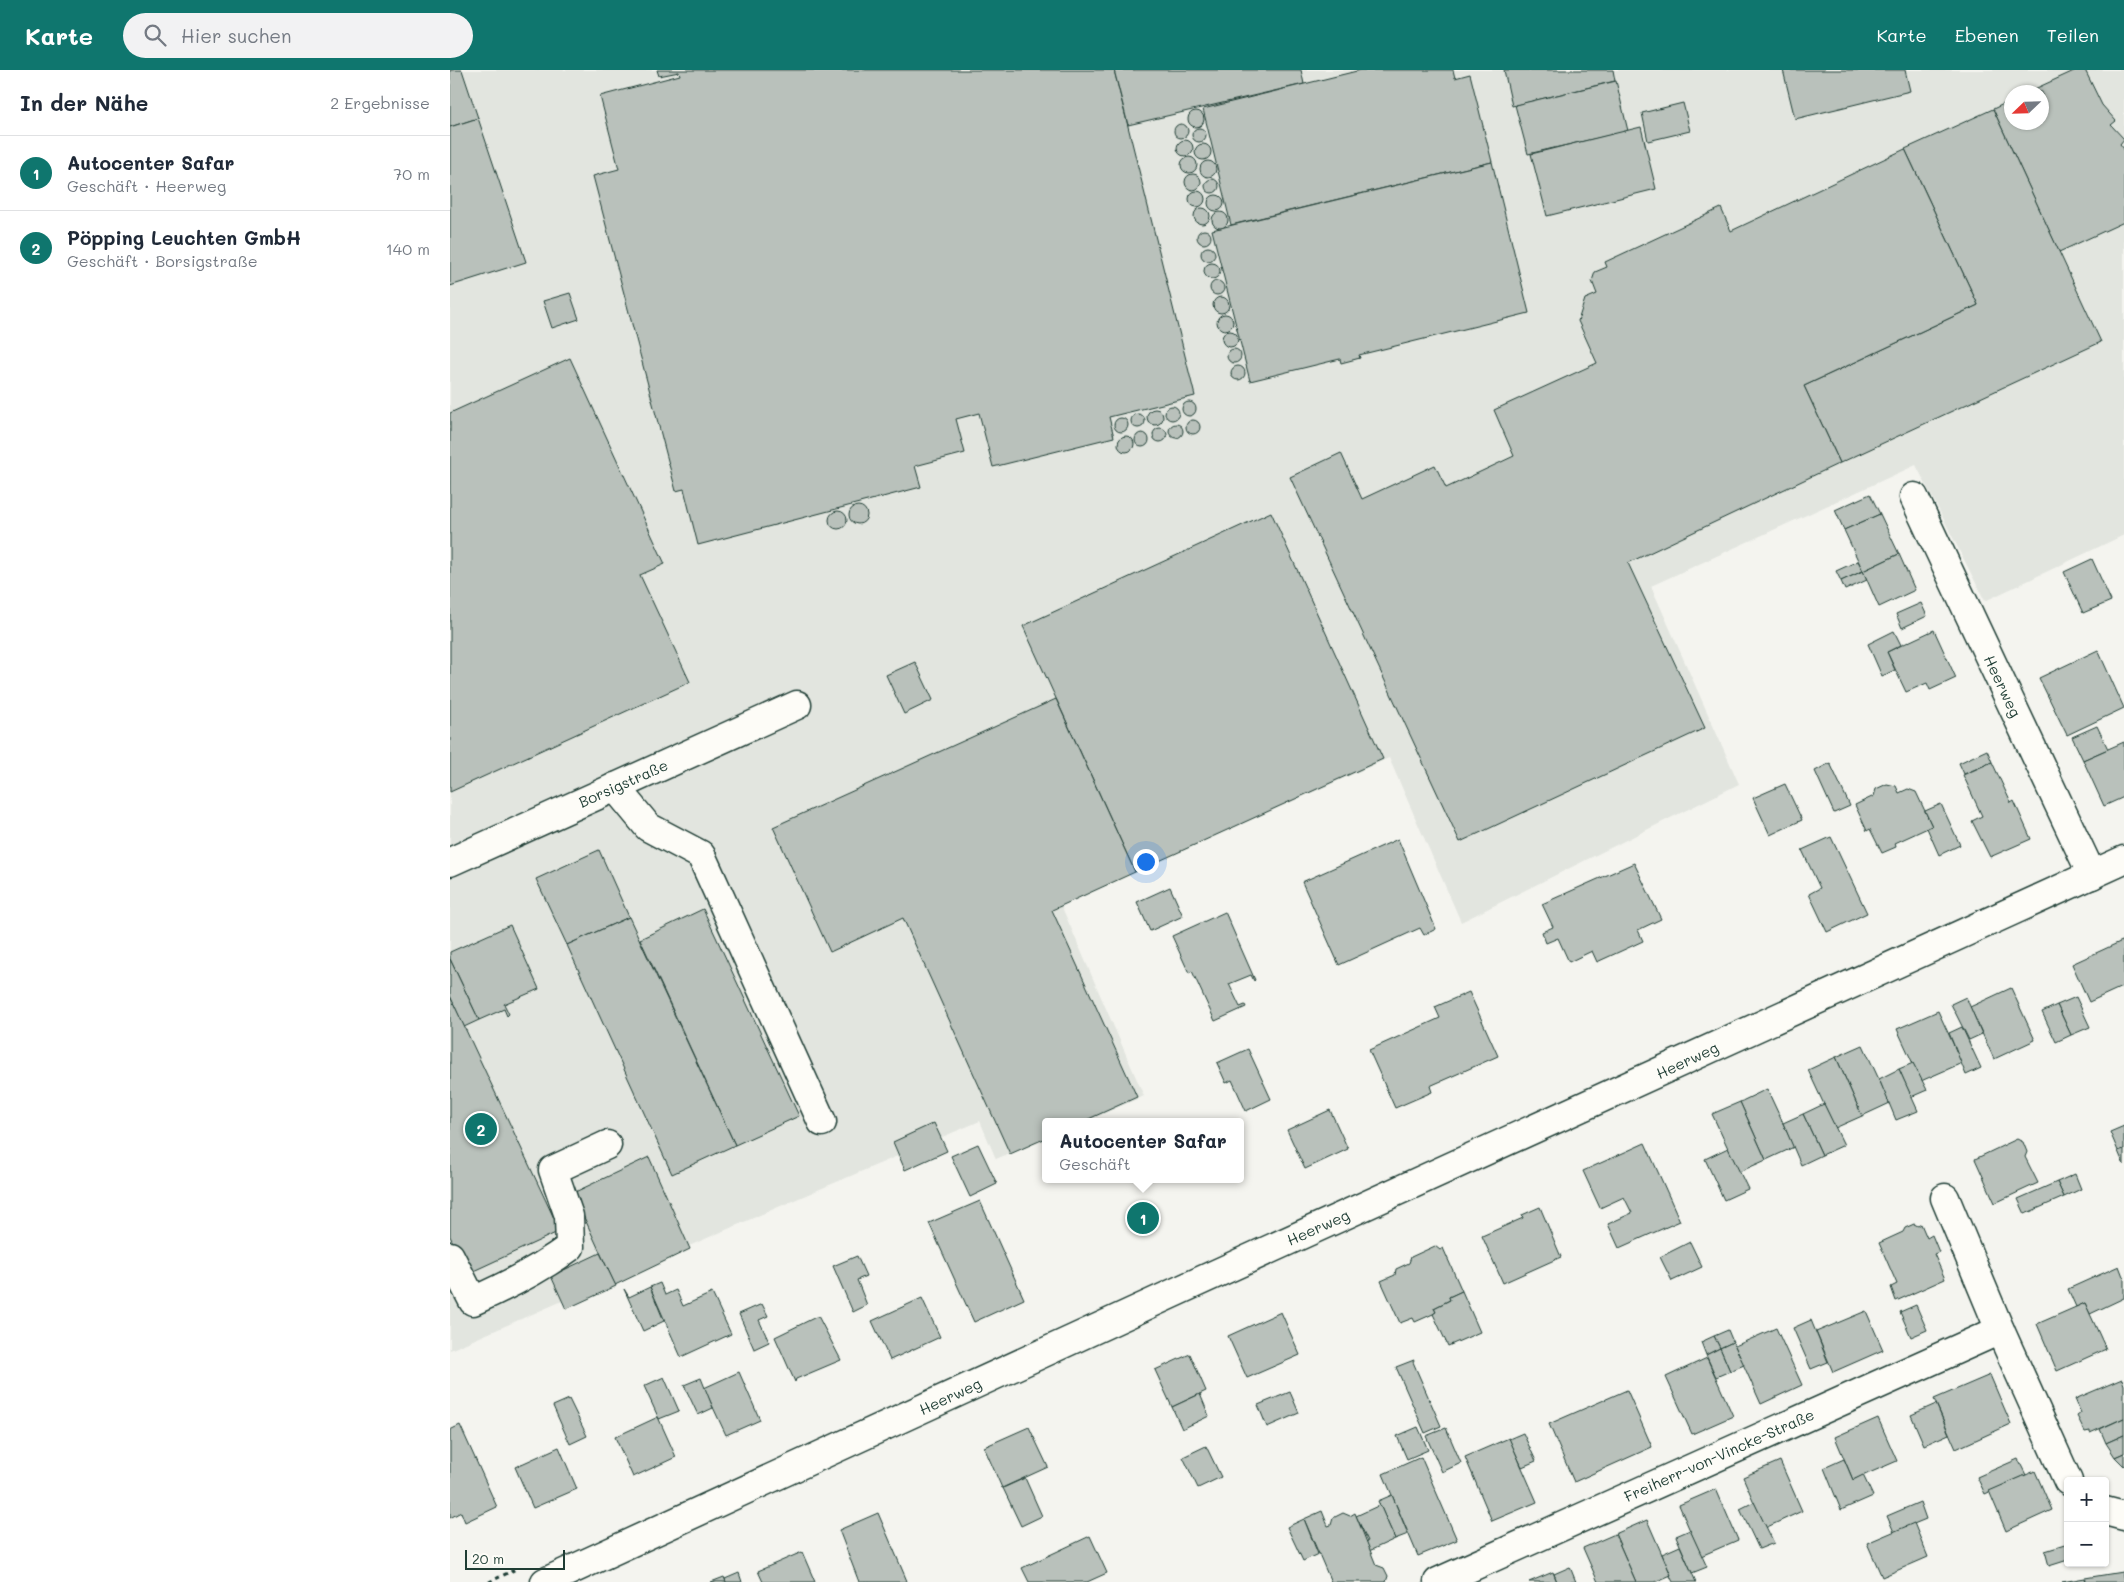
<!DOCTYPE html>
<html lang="de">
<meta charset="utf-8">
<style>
:root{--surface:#fff;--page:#f2f2f3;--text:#1f2937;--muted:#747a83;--line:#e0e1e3;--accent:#0f766e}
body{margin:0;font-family:Mali,sans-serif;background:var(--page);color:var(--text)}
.controls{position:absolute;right:15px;bottom:15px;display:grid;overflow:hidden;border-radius:5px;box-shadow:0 1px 4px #0004}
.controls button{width:45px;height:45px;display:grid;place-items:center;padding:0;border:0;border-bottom:1px solid var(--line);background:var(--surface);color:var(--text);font:25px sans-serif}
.compass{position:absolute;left:1554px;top:15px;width:45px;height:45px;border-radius:50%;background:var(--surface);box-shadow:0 1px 4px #0004;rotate:247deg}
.scale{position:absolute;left:15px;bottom:12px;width:100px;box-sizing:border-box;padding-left:5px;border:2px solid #1f3d34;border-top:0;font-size:14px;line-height:18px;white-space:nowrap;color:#1f3d34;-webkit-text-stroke:4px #fdfcf7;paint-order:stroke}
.you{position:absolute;left:695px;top:791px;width:18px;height:18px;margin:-12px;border:4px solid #fff;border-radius:50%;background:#1a73e8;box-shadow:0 0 0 8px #1a73e833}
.badge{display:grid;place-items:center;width:32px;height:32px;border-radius:50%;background:var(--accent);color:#fff;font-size:16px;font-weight:700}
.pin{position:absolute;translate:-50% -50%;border:2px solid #fff;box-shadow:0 1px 5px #0006}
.popup{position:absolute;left:592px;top:1048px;width:202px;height:65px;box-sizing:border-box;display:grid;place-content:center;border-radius:5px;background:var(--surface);filter:drop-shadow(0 1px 4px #0005);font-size:16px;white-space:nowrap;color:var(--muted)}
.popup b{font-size:19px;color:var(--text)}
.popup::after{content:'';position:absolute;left:50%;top:100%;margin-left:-10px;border:10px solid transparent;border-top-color:var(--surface)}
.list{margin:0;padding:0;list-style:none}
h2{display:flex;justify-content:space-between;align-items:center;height:65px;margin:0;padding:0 20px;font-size:21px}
h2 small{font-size:16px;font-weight:400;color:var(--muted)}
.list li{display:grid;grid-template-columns:32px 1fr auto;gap:15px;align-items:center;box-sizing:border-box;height:75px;padding:0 20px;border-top:1px solid var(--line)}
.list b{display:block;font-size:19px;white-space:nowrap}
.list p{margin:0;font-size:16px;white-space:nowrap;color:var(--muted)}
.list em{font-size:16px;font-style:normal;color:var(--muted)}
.icon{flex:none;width:28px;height:28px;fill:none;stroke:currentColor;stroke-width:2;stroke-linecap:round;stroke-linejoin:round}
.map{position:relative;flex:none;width:1674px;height:1512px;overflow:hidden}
header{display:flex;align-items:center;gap:30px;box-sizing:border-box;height:70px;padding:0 25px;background:var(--accent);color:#fff}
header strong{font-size:24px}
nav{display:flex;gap:28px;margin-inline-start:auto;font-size:18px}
.search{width:350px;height:45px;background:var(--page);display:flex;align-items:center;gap:12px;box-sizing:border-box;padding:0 18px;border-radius:28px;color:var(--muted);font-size:19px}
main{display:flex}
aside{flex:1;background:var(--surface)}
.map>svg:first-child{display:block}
</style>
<header>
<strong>Karte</strong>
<div class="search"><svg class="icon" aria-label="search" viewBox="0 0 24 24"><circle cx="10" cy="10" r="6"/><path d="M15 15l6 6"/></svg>Hier suchen</div>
<nav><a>Karte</a><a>Ebenen</a><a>Teilen</a></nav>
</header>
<main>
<aside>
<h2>In der Nähe<small>2 Ergebnisse</small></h2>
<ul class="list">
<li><span class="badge">1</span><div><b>Autocenter Safar</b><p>Geschäft · Heerweg</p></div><em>70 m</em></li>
<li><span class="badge">2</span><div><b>Pöpping Leuchten GmbH</b><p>Geschäft · Borsigstraße</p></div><em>140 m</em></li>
</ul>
</aside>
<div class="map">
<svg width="1674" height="1512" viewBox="0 0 1674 1512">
<rect width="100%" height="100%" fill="#f4f4ef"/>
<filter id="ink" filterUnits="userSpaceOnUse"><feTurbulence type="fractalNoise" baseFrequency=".02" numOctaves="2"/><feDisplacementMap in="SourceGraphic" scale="10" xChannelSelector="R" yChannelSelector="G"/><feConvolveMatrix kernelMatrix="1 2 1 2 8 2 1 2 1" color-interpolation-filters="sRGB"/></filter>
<g filter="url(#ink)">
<path fill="#e2e5df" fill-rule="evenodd" d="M0 0H1674V465L1535 531 1466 395 1201 516 1289 714 1011 852 939 688 611 835 694 1026 634 1052H596L595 1068 546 1089 530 1051 356 1125 0 1280ZM1562 22H1592V52H1562Z"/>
<g fill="#b9c1bb" stroke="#1f3d34">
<polygon points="0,0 12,0 28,48 0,57"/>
<polygon points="207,0 664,0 745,326 659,347 664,367 543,397 529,343 506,349 515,383 465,396 471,417 248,475 234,419 226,421 143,106 169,99 150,26 230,5 229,2 209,6"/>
<polygon points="664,0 851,0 854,14 678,55"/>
<polygon points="911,0 1003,0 1005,8 1020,4 1042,92 781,155 753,39"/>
<polygon points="1054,0 1163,0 1165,11 1062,36"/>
<polygon points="1333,0 1455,0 1460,21 1345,49"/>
<polygon points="1626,0 1635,0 1652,35 1666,51 1661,55 1674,69 1670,74 1674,79 1674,152 1609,182 1543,39 1562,30 1562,52 1592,52 1592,22 1578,22"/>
<polygon points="1166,11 1178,61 1078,84 1065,35"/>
<polygon points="1233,33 1240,61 1198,71 1192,43"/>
<polygon points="1543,39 1651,272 1390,393 1354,316 1528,235 1455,79"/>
<circle cx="746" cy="49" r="8"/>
<polygon points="28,48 76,192 0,216 0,57"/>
<circle cx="731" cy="61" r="7"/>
<polygon points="1191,57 1206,119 1097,146 1081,84"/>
<circle cx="749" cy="65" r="7"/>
<circle cx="735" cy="78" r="8"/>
<circle cx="753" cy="82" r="8"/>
<polygon points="1455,79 1528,235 1354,316 1390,393 1178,493 1255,658 1010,772 840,407 891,383 912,429 985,395 996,418 1064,386 1044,340 1147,293 1128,251 1135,229 1147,224 1142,211 1145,202 1157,197 1155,192 1271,138 1281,161"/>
<circle cx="739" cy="95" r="8"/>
<circle cx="758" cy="99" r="8"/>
<polygon points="1042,92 1079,243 909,285 910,288 891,293 890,289 800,311 762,160"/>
<circle cx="743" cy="112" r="8"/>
<circle cx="762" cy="116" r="7"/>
<circle cx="747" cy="129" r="8"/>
<circle cx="766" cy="133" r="8"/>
<circle cx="752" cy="146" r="8"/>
<circle cx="770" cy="150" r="8"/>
<circle cx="754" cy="167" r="7"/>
<circle cx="758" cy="184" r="7"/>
<circle cx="762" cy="201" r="8"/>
<circle cx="767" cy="218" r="7"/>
<polygon points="120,223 129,249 102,258 93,231"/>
<circle cx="771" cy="235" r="8"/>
<circle cx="775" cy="252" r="8"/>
<circle cx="780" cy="269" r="8"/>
<circle cx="784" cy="286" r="7"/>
<polygon points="120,288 215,494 190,505 240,612 0,722 0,343"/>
<circle cx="788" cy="303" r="7"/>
<circle cx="739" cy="339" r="7"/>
<circle cx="722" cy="343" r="7"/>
<circle cx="705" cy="347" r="8"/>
<circle cx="688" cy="351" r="7"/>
<circle cx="671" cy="355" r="7"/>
<circle cx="743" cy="357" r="7"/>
<circle cx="726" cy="361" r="7"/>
<circle cx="710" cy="365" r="7"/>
<circle cx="692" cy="370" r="7"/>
<circle cx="676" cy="374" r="8"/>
<polygon points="1420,424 1430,444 1394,460 1385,440"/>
<circle cx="408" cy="445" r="9"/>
<circle cx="388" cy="450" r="9"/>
<polygon points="821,442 933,689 685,802 573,556"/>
<polygon points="1430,444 1449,484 1413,501 1394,460"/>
<polygon points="1449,484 1465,520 1429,537 1413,501"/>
<polygon points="1642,489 1661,531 1633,543 1614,502"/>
<polygon points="1408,491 1413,501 1391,511 1386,501"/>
<polygon points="1413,501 1417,510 1395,520 1391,511"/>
<polygon points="1471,533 1477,546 1452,558 1446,544"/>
<polygon points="1484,560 1506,608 1480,620 1477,613 1456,622 1437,582"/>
<polygon points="1444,561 1451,575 1437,582 1445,600 1432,606 1418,574"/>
<polygon points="1648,580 1674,638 1617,665 1589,608"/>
<polygon points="465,592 483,630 454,644 436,605"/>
<polygon points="606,629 685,802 602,840 687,1027 632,1052 596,1052 596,1068 560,1084 453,848 380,882 323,757"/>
<polygon points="1647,656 1658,679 1633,690 1622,667"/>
<polygon points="1674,672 1674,727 1654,736 1633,690"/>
<polygon points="1537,680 1542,692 1514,704 1509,693"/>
<polygon points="1542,692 1561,733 1564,731 1581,769 1540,787 1522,751 1532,746 1513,705"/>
<polygon points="1380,693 1400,736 1384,743 1365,701"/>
<polygon points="1335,714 1352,750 1320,765 1303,728"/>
<polygon points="1437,714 1446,716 1449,723 1458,719 1466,722 1482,756 1445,773 1446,777 1432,783 1420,759 1417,761 1405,735 1424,726 1426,719"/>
<polygon points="1491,734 1510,775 1489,785 1477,758 1482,756 1475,741"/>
<polygon points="1381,767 1417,843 1377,862 1359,824 1370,818 1352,780"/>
<polygon points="948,769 986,859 974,865 970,858 889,895 852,812"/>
<polygon points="149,780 179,847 117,875 86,809"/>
<polygon points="1184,793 1211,849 1188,860 1193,871 1147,892 1142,881 1119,892 1108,868 1096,873 1092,862 1103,857 1092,834"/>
<polygon points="720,817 733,846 700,861 687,832"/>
<polygon points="253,839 349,1046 285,1075 190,869"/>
<polygon points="775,842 805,910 804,911 801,905 779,914 790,937 795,935 796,937 765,951 742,901 739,903 722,866"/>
<polygon points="179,847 285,1075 222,1104 117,875"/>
<polygon points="60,855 89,919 54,934 59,944 57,946 54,939 29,950 0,889 0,882"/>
<polygon points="1672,871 1674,874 1674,916 1639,932 1622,894"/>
<polygon points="0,889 29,950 14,957 0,926"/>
<polygon points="1561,918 1585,970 1544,989 1520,937"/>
<polygon points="1019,922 1048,986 980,1016 982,1022 945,1038 919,980 990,948 985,937"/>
<polygon points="0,926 110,1161 17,1204 0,1166"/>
<polygon points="1516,927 1532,964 1519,970 1501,934"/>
<polygon points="1626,927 1640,957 1621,965 1607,935"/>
<polygon points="1607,935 1621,965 1606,972 1592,942"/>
<polygon points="1488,941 1512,993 1471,1011 1447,959"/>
<polygon points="1512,957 1531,998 1516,1005 1499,963"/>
<polygon points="1413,975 1440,1033 1412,1046 1386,987"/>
<polygon points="798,979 821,1029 796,1041 782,1010 776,1013 767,993"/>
<polygon points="1386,987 1412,1046 1385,1058 1358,1000"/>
<polygon points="1463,993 1477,1020 1461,1027 1449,999"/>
<polygon points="1449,999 1468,1041 1446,1050 1429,1009"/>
<polygon points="1317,1019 1344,1077 1316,1090 1290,1032"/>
<polygon points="1290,1032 1316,1090 1289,1102 1262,1044"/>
<polygon points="1374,1034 1394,1075 1372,1085 1353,1044"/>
<polygon points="880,1040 898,1079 855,1099 837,1060"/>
<polygon points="1353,1044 1372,1085 1351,1095 1333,1053"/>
<polygon points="484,1053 497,1081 455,1100 443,1072"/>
<polygon points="1674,1056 1674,1079 1668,1081 1660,1062"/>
<polygon points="1567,1069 1573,1072 1577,1082 1575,1087 1588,1113 1545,1133 1525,1089"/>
<polygon points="1195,1073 1230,1151 1169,1178 1158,1154 1182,1143 1174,1127 1150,1138 1133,1101"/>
<polygon points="528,1074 547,1114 520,1127 501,1086"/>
<polygon points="1278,1078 1298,1119 1274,1130 1255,1089"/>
<polygon points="1674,1079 1674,1095 1668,1081"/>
<polygon points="199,1087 240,1179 165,1215 123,1123"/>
<polygon points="1625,1104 1631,1119 1614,1127 1607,1112"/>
<polygon points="1607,1112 1614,1127 1575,1144 1568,1129"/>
<polygon points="530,1131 574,1229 524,1252 479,1153"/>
<polygon points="1090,1137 1111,1187 1053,1213 1032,1166 1073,1148 1072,1145"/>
<polygon points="1464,1154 1468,1156 1471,1154 1477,1168 1482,1165 1489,1182 1484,1184 1495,1209 1446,1231 1441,1217 1447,1214 1429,1173 1453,1162 1455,1158"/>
<polygon points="1240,1172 1252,1197 1222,1211 1210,1187"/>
<polygon points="985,1176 990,1180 993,1178 1012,1221 999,1227 1000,1230 984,1238 986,1242 983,1244 965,1252 963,1248 950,1253 931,1211 945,1205 946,1199 959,1193 961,1187"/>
<polygon points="150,1183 166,1216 116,1239 101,1206"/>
<polygon points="407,1186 416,1206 407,1210 417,1235 403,1242 383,1196"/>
<polygon points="1669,1196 1674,1209 1674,1228 1640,1244 1635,1233 1626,1237 1618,1219"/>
<polygon points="210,1213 215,1225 226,1220 233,1236 262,1223 281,1264 231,1287 200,1217"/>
<polygon points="200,1217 214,1251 193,1261 174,1219 179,1227"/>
<polygon points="1012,1221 1030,1262 998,1276 983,1244 986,1242 984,1238 1000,1230 999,1227"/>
<polygon points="472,1228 490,1267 440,1290 422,1251"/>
<polygon points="1635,1233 1656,1279 1607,1301 1587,1254"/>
<polygon points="312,1234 318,1246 309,1250 319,1272 304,1279 289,1244"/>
<polygon points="1466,1235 1477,1260 1461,1267 1450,1242"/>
<polygon points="1416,1241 1433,1280 1383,1302 1366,1262"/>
<polygon points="831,1242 850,1285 797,1308 778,1266"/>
<polygon points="368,1246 391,1290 346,1309 345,1312 325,1267"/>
<polygon points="1361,1250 1378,1292 1361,1299 1343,1258"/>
<polygon points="1326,1258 1352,1315 1311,1334 1285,1276"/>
<polygon points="1278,1260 1283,1272 1270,1278 1264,1266"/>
<polygon points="1264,1266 1270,1278 1256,1285 1251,1272"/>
<polygon points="1283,1272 1294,1295 1280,1301 1270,1278"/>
<polygon points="1270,1278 1280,1301 1266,1307 1256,1285"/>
<polygon points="740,1284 756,1321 722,1337 705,1300"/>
<polygon points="1257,1288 1283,1346 1242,1364 1216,1307"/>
<polygon points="964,1290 963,1292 991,1356 975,1363 946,1297"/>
<polygon points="289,1302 310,1350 276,1365 254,1318"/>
<polygon points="1540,1305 1561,1354 1506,1379 1484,1329"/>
<polygon points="214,1307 229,1341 209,1349 194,1316"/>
<polygon points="251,1308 263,1338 248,1345 234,1315"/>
<polygon points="1672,1309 1674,1315 1674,1348 1640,1363 1640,1361 1635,1362 1627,1346 1631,1343 1625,1329"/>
<polygon points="1177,1320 1202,1377 1124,1412 1099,1354"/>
<polygon points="840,1322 849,1343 817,1357 808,1335"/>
<polygon points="750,1324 759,1346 732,1359 722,1337"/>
<polygon points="119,1329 137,1366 120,1374 103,1336"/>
<polygon points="1486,1334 1499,1364 1474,1375 1461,1345"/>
<polygon points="208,1347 226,1387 183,1407 165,1367"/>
<polygon points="1428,1348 1447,1391 1403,1410 1385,1367"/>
<polygon points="1674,1348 1674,1365 1656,1373 1650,1359"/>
<polygon points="10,1355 47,1437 15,1452 11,1442 0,1448 0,1360"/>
<polygon points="579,1357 598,1397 552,1418 534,1377"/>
<polygon points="968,1357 978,1380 957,1389 947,1366"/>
<polygon points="996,1358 1011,1393 992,1402 976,1366"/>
<polygon points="1073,1363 1086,1391 1072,1397 1059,1369"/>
<polygon points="1674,1365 1674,1383 1665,1387 1656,1373"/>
<polygon points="1059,1368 1087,1432 1042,1451 1015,1387"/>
<polygon points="756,1376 771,1407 748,1418 733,1387"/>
<polygon points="109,1377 127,1419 83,1438 65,1397"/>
<polygon points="1674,1383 1674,1396 1665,1387"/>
<polygon points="971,1387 1007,1470 968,1486 933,1404"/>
<polygon points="1394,1389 1403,1410 1413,1405 1423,1426 1391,1440 1374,1398"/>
<polygon points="1568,1389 1576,1405 1535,1424 1527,1407"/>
<polygon points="1330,1391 1352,1441 1315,1458 1293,1407"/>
<polygon points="1585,1401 1602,1440 1556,1461 1539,1421"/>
<polygon points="575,1408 592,1446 571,1456 553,1418"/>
<polygon points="1266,1419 1288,1470 1251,1486 1229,1435"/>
<polygon points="942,1425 958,1464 945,1469 928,1431"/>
<polygon points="1304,1432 1324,1473 1309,1479 1290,1439"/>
<polygon points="1470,1432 1476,1449 1444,1462 1437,1446"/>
<polygon points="930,1435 945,1469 919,1481 916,1472 918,1471 906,1446"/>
<polygon points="872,1441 878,1456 881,1455 883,1448 893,1443 900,1446 905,1443 926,1495 934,1498 938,1506 936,1512 881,1512 854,1449"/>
<polygon points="428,1443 457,1511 455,1512 409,1512 389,1460"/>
<polygon points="854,1449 868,1484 853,1491 837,1457"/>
<polygon points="1197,1450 1221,1505 1205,1512 1186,1512 1165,1464"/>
<polygon points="1464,1453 1478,1487 1432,1507 1417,1473"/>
<polygon points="1240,1460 1257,1497 1242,1503 1226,1466"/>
<polygon points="1165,1464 1186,1512 1148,1512 1133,1478"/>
<polygon points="640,1466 657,1503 637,1512 579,1512 572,1498"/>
<polygon points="1618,1474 1618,1490 1599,1496 1595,1481"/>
<polygon points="1230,1476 1246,1512 1223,1512 1220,1506 1221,1505 1212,1484"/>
<polygon points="352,1482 365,1512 313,1512 308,1501"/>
<polygon points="1120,1497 1126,1512 1107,1512 1104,1504"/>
<polygon points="1103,1502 1107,1512 1079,1512"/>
<polygon points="1672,1502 1674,1512 1636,1512 1635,1508"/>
<polygon points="289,1503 292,1512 276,1512 275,1509"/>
<polygon points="274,1507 276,1512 261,1512"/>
<polygon points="1635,1508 1636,1512 1612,1512"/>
</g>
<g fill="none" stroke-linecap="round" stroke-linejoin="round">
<defs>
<g id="minor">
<polyline points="1464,427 1642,805"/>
<polyline points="165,717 198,757 251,785 372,1052"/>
<polyline points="0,792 347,635"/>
<polyline points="1495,1128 1550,1260"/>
<path d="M0 1186 23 1231C57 1216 89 1200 120 1177L119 1146 103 1100 157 1075"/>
<polyline points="1655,1441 1674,1446"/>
<polyline points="95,1512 728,1221 1674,790"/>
<polyline points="988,1512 1550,1260 1618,1411"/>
</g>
</defs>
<use href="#minor" stroke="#1f3d34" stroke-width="31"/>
<polyline stroke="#1f3d34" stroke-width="3" stroke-dasharray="4 4" stroke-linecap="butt" points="39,1512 66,1499"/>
<use href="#minor" stroke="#fdfcf7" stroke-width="28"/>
</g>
</g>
<g text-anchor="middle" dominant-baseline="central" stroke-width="4" stroke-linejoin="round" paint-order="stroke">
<g font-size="15" fill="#1f3d34" stroke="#fdfcf7">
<text transform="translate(1553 616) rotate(65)">Heerweg</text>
<text transform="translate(173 713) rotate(-24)">Borsigstraße</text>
<text transform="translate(1237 990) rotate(-25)">Heerweg</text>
<text transform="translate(868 1157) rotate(-24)">Heerweg</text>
<text transform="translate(500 1326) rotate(-25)">Heerweg</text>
<text transform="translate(1269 1385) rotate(-24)">Freiherr-von-Vincke-Straße</text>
</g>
</g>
</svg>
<div class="controls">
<button>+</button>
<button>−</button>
</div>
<svg class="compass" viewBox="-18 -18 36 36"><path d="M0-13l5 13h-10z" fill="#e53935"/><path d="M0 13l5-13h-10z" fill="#747a83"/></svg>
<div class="scale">20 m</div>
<div class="you"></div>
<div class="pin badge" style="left:693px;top:1148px">1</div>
<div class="popup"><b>Autocenter Safar</b>Geschäft</div>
<div class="pin badge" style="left:31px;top:1059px">2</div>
</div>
</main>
